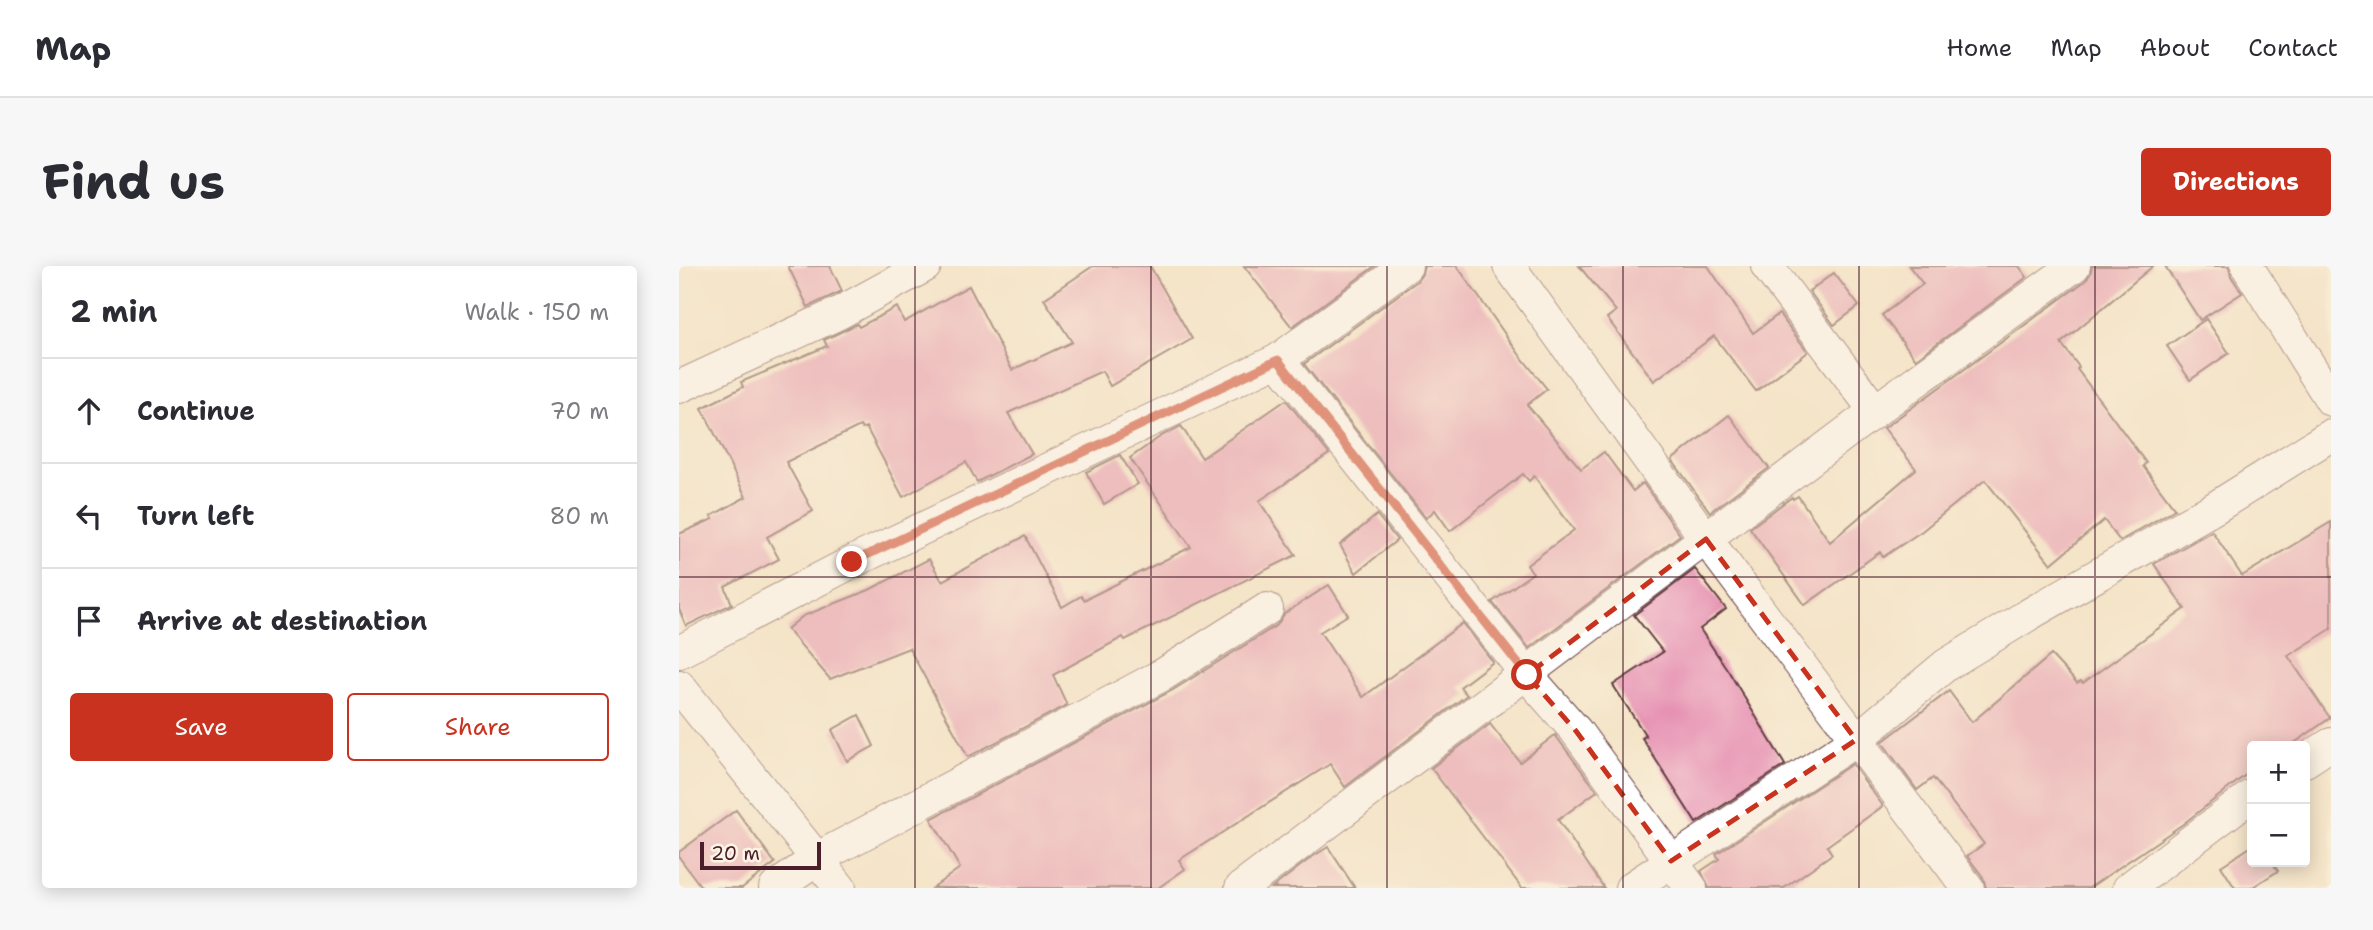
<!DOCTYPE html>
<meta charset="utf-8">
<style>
:root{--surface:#fff;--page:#f7f7f7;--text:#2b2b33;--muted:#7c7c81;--line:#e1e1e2;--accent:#c8321e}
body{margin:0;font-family:"Shantell Sans",sans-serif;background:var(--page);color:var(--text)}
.controls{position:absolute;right:21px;bottom:21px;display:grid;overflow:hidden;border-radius:7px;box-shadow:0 4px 18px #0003}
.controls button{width:63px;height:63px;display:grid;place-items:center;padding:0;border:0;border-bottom:2px solid var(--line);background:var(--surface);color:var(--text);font:35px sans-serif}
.scale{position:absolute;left:21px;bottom:18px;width:121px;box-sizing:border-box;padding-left:7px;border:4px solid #4a1f2b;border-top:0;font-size:19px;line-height:24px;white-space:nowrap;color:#4a1f2b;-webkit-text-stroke:5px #fcf5e5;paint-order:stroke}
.stop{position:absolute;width:21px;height:21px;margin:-16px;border:5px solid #c8321e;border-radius:50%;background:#fff}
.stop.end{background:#c8321e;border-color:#fff;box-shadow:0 2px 7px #0008}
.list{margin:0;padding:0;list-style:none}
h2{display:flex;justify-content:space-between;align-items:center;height:91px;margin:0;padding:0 28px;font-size:30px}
h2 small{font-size:23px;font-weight:400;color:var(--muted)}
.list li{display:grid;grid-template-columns:46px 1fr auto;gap:21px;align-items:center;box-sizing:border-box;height:105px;padding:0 28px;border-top:2px solid var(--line)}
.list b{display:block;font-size:26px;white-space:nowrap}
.list em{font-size:23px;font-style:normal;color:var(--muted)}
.actions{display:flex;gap:14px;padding:21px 28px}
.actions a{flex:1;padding:16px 0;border:2px solid var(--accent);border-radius:7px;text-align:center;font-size:24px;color:var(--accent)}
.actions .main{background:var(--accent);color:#fff}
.icon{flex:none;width:38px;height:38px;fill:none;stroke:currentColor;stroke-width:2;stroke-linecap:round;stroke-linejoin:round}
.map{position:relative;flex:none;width:1652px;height:622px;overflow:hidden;border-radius:7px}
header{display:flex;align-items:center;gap:42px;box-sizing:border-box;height:98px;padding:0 35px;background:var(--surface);border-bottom:2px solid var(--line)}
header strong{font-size:33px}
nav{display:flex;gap:38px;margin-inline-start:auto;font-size:24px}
.intro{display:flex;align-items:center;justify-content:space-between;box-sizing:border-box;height:168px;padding:0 42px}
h1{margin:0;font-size:49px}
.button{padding:18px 32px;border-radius:7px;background:var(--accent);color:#fff;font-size:24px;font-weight:700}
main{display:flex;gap:42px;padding:0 42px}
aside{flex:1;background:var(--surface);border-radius:7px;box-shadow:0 4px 18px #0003}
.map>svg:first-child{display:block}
</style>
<header>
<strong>Map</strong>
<nav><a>Home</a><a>Map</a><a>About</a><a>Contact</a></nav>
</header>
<div class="intro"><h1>Find us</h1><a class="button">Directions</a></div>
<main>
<aside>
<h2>2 min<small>Walk · 150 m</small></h2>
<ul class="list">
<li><svg class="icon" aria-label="ahead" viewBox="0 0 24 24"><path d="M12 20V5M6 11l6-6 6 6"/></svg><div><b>Continue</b></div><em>70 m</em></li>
<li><svg class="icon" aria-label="left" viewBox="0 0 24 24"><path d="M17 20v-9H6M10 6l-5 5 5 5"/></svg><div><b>Turn left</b></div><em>80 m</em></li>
<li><svg class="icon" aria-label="arrive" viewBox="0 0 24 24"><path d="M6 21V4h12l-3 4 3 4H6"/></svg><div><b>Arrive at destination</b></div></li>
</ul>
<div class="actions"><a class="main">Save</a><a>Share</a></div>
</aside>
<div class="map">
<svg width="1652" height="622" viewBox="0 0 1652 622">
<rect width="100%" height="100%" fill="#fcf5e5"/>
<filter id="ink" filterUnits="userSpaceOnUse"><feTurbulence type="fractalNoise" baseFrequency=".0143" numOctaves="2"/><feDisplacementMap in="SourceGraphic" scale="14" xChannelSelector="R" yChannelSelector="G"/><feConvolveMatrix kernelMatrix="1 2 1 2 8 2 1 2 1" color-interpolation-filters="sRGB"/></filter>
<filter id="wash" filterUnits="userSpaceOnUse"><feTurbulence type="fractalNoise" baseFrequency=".00686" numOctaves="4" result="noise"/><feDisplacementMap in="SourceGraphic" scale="28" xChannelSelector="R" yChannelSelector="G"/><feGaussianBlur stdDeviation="1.57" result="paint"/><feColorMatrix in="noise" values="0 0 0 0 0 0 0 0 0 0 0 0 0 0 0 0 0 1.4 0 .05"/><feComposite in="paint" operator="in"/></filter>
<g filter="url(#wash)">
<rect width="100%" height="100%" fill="#f4e4c8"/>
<g id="blocks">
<g fill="#e691b2">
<polygon points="109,0 151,0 163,25 129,41"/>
<polygon points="414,0 471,0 513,73 431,120 423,105 329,147 353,188 298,216 287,196 224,231 187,161 183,163 181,160 107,196 134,245 88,271 100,293 46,321 53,338 7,360 0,343 0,268 34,253 32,250 67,231 23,142 64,121 62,116 148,80 145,74 178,58 180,61 218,41 225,56 290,20 333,104 393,76 365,33"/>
<polygon points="565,0 696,0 613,61"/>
<polygon points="745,0 778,0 840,88 868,123 848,139 902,203 925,186 954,225 964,217 1001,269 850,382 813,336 854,307 848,299 895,264 855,210 850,215 844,208 771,265 756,244 747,252 625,98 738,15 743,8"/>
<polygon points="900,0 1029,0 1074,67 1100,48 1129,86 1077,125 1035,70 975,115 928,52 937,45"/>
<polygon points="1230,0 1340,0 1348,11 1237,93 1203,49 1244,18"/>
<polygon points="1413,0 1474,0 1382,77 1400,101 1398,103 1467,197 1464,200 1496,243 1441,275 1425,254 1372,298 1306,214 1243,265 1204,291 1201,286 1126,339 1071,262 1113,231 1114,233 1119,230 1151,276 1237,203 1205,162 1406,15 1411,8"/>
<polygon points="1486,0 1550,0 1552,10 1563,27 1521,54"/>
<polygon points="1155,7 1180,40 1155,59 1130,25"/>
<polygon points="1527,53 1550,87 1511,114 1488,80"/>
<polygon points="607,134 650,188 580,235 617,289 446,374 444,371 374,409 388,439 289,491 230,382 151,413 108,363 124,350 190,324 250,293 263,315 346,270 383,341 402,330 405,334 512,281 451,192 482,170 502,160 523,192"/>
<polygon points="1050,149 1090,202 1031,246 993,194"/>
<polygon points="441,189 459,218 425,238 407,206"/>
<polygon points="698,249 718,274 677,307 661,279"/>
<polygon points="1652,256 1652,363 1609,390 1651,452 1611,480 1573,480 1573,504 1504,558 1410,622 1307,622 1304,611 1288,590 1305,578 1254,512 1238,524 1203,476 1270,425 1293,456 1372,389 1398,417 1402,415 1404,417 1506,343 1475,298 1533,265 1563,310"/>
<polygon points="1016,303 1047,343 1021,363 1050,406 1106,499 1017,557 963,472 967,470 934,419 984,386 955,349"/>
<polygon points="650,319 669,349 641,366 684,431 784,357 814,396 781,421 788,429 666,521 651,498 500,594 506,603 479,622 253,622 281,602 252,553 494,424 598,359 605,348"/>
<polygon points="180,449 195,480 168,495 153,464"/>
<polygon points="811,458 841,496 876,469 918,525 879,554 925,622 843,622 752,502"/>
<polygon points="1173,498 1204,540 1148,580 1153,588 1105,622 1030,622 1022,605 1040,593 1037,588"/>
<polygon points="57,544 96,597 63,622 23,622 0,591 0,586"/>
<polygon points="1573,580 1573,596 1593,596 1599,605 1572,622 1556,622 1542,600"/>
<polygon points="649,581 676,622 593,622 633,591"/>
</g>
</g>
</g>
<g filter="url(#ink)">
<use href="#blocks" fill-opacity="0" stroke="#643d43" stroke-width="2"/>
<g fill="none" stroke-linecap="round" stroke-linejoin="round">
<defs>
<g id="street">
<polyline points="830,0 1027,273 1289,622"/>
<polyline points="1088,0 1196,145"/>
<polyline points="1568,0 1652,134"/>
<polyline points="599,94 848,409 897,465 1012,622"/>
<polyline points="0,121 160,47 246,0"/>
<polyline points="0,386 173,296 599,94 727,0"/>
<polyline points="0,420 161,622"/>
<polyline points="1626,495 1652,478"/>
<polyline points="96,622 137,593 485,408 588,343"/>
<polyline points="562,622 1196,145 1395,0"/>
<polyline points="952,622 1177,474 1267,399 1349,349 1537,241 1652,169"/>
<polyline points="1450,622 1573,529"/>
</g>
</defs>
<use href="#street" stroke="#643d43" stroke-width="34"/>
<use href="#street" stroke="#fff" stroke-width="32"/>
</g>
</g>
<g fill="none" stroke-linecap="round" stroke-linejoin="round" filter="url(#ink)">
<polyline stroke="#c8321e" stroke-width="9" points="173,296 599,94 848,409"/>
</g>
<path d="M0 0H1652V622H0ZM1027 273 1177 474 992 595 897 465 848 409Z" fill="#f4e4c8" fill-opacity=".55" fill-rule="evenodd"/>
<path fill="none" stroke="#c8321e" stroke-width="5" stroke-dasharray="14 9" stroke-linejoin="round" d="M1027 273 1177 474 992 595 897 465 848 409Z"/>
<path fill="none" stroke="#4a1f2b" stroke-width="2" stroke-opacity="0.55" d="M236 0V622M472 0V622M708 0V622M944 0V622M1180 0V622M1416 0V622M0 311H1652"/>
</svg>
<div class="controls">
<button>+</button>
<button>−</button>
</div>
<div class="scale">20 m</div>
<div class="stop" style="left:848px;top:409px"></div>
<div class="stop end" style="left:173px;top:296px"></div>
</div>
</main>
